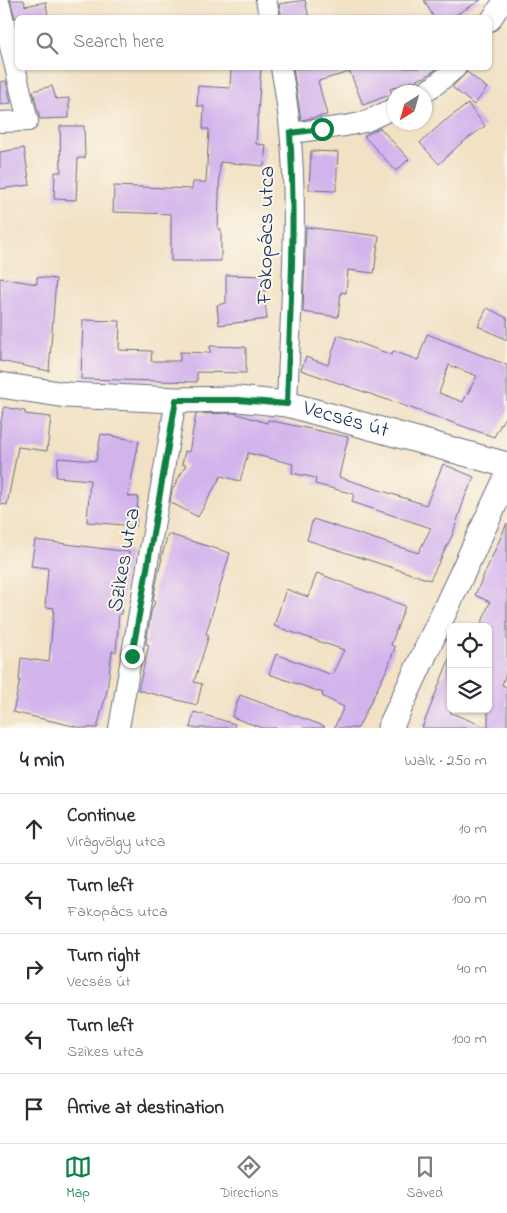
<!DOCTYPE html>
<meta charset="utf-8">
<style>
:root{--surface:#fff;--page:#f2f2f3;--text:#2b2b33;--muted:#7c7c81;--line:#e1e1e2;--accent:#0b8043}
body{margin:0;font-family:"Indie Flower",sans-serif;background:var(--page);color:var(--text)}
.controls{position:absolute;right:15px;bottom:15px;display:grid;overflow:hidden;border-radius:8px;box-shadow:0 1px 4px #0004}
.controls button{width:45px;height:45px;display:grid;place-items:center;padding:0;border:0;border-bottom:1px solid var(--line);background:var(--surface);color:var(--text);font:25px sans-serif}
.compass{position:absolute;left:387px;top:85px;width:45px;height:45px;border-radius:50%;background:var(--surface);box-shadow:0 1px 4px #0004;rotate:217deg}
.stop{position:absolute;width:15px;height:15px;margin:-11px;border:4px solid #0b8043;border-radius:50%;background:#fff}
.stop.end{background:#0b8043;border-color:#fff;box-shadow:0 1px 5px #0008}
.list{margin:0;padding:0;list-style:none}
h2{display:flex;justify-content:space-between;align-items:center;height:65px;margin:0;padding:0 20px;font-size:21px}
h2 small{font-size:16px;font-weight:400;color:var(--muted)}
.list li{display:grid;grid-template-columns:32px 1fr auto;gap:15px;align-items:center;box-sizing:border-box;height:70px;padding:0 20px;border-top:1px solid var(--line)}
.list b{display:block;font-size:19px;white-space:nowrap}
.list p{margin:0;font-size:16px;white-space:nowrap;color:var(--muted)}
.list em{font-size:16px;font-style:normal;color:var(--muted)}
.icon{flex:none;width:28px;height:28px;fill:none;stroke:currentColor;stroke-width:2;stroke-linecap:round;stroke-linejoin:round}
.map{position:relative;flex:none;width:507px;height:728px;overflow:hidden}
.search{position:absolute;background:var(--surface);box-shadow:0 1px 4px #0004;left:15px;right:15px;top:15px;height:55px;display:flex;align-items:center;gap:12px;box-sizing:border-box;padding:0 18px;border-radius:8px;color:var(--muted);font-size:19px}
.sheet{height:415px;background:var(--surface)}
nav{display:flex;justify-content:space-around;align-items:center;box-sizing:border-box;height:70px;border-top:1px solid var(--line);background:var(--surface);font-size:14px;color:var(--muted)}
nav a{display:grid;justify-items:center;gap:2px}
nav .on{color:var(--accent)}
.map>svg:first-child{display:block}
</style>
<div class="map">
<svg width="507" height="728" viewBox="0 0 507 728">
<rect width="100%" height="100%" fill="#fbf7ec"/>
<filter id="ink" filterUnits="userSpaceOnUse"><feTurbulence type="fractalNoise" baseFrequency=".02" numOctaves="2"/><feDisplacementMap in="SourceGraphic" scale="10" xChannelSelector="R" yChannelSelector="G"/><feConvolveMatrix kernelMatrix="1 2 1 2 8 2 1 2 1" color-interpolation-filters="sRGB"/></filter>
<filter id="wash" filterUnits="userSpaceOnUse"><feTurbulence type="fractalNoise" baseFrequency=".0096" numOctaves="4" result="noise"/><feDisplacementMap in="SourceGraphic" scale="20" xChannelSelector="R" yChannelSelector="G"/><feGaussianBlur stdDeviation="1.12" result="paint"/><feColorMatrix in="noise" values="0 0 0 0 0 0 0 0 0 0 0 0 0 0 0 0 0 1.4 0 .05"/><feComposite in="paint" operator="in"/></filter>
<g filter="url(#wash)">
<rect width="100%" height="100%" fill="#f2e1c4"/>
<g id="blocks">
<g fill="#d3b3ec" fill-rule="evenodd">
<polygon points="10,0 24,0 25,6 46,2 48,18 15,18"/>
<polygon points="305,0 309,18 282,18 279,4"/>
<polygon points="424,0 481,0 450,18 434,18"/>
<polygon points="231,68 261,68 256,144 266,145 264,166 220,162 218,229 221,229 221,261 171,261 171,214 113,212 114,186 192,189 193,182 206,182 209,129 203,129 204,106 197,106 198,86 230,88"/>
<polygon points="293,68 438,68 425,77 390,89 392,94 363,105 350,72 318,81 327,115 301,120"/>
<polygon points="467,72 487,88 474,105 452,87"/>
<polygon points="6,81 11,103 0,105 0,82"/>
<polygon points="52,86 56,99 69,98 69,118 40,119 33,91"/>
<polygon points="468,104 485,126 459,145 439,164 420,143 442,123"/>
<polygon points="60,126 84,126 85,158 78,158 76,200 54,199 55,172 61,172"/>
<polygon points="380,128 409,159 396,171 364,136"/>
<polygon points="24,148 30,185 0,189 0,152"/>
<polygon points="311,151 338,152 336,191 309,190"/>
<polygon points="306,227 379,236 374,273 348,270 346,293 341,292 338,317 303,312"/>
<polygon points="226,275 265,276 265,302 267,319 219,325 217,305 226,303"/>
<polygon points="37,277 56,279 49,371 0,361 0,278 37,284"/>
<polygon points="487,308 507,318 507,340 478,326"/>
<polygon points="83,320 120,321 119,350 152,351 151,361 180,361 180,352 210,353 210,346 246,347 246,373 197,372 197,382 81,379"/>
<path d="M427 334 507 365V413L494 437 301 370 306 357 328 365 338 335 392 355 393 351 418 360ZM449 365 477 376 463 402 439 393Z"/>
<polygon points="4,407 25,411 25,414 51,417 47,451 18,447 7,505 0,504 0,426"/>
<polygon points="234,413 267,423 268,420 348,437 339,477 426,505 443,464 474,477 465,497 452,536 430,580 307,540 313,519 418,553 431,528 352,502 354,494 315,484 316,478 292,473 293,464 248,453 240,481 221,476 198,517 170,502 172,490 186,465 182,464 185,451 189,452 196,414"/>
<polygon points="101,434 139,441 128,496 138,497 136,526 87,522 90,480 56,477 58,458 96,461"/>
<polygon points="507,523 507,670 502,685 507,687 507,728 488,728 488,627 480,627 490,602 475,595"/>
<polygon points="168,534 230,553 206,634 209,635 194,682 202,684 197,705 138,690 149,645 146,644 151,612 155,601 153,600 158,574 162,558 161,558"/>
<polygon points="35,540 129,552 127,574 125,573 121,614 119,614 116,652 112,651 107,691 97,728 82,728 13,712 20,680 19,680 21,658 49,662 54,608 45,607 48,568 31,566"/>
<polygon points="317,573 405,606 391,645 395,647 389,665 358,728 334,728 344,707 322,696 323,693 269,674 276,654 332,675 344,650 274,626 286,589 308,597"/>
<polygon points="450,657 451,713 486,727 486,728 422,728"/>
<polygon points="240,695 324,726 324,728 262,728 232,717"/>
<polygon points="194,712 235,724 234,728 190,728"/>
</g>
</g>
</g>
<g filter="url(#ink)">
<use href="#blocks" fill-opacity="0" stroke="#666d82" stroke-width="1"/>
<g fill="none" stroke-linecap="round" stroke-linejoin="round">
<defs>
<g id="minor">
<polyline points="266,0 270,18"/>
<polyline points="0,5 28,121 0,122"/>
<polyline points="490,21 504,0"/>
<path d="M281 68C303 178 291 292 287 404"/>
<polyline points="424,92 434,86 456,68"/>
<polyline points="291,133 345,126 365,122 394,108"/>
<polyline points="119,728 176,400"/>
</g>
<g id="tertiary">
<path id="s1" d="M0 385 66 395 176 400 238 399 287 404 507 465"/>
<polyline points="390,728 507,477"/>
</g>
</defs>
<use href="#minor" stroke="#666d82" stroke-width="22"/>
<use href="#tertiary" stroke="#666d82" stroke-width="27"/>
<use href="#minor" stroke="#fff" stroke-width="20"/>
<use href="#tertiary" stroke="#fff" stroke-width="25"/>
</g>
</g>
<g fill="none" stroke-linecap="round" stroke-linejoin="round" filter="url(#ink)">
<path stroke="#0b8043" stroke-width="6" d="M132 656 176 400H238L287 404C290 314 296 223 290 133L322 129"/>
</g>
<g text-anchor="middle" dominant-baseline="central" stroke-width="4" stroke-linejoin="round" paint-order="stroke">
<g font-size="22" fill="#1b2f5e" stroke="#fbf7ec">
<text transform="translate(267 235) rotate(-89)">Fakopács utca</text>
<text stroke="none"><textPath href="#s1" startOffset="349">Vecsés út</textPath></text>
<text transform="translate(125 560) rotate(-80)">Szikes utca</text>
</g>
</g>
</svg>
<div class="controls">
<button><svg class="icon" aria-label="locate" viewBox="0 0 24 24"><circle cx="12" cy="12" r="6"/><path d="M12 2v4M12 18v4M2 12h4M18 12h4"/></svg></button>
<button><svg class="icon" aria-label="layers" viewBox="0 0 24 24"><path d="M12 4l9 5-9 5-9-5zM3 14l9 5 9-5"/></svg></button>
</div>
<svg class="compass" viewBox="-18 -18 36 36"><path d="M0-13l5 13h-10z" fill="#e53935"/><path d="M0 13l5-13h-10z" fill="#7c7c81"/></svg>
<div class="stop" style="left:322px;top:129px"></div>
<div class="stop end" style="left:132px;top:656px"></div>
<div class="search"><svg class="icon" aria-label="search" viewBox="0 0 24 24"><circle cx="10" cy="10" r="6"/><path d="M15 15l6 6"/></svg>Search here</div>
</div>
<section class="sheet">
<h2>4 min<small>Walk · 250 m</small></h2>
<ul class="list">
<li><svg class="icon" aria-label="ahead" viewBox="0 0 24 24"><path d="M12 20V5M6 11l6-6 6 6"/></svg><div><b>Continue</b><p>Virágvölgy utca</p></div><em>10 m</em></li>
<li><svg class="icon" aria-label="left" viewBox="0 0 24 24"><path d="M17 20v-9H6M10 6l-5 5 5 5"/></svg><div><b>Turn left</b><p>Fakopács utca</p></div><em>100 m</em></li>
<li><svg class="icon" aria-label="right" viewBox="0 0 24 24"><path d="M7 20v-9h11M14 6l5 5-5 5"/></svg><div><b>Turn right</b><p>Vecsés út</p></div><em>40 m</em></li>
<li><svg class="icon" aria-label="left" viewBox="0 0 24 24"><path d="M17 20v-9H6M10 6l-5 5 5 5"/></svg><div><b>Turn left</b><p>Szikes utca</p></div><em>100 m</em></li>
<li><svg class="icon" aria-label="arrive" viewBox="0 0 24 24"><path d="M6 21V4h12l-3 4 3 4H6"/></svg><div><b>Arrive at destination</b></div></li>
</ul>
</section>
<nav>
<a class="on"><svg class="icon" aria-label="map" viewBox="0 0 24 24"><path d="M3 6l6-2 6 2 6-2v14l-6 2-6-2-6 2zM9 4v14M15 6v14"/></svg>Map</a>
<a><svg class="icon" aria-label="directions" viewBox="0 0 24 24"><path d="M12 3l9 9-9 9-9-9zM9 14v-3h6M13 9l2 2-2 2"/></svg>Directions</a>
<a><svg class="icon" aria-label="saved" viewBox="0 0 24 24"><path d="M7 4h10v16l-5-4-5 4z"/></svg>Saved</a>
</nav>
